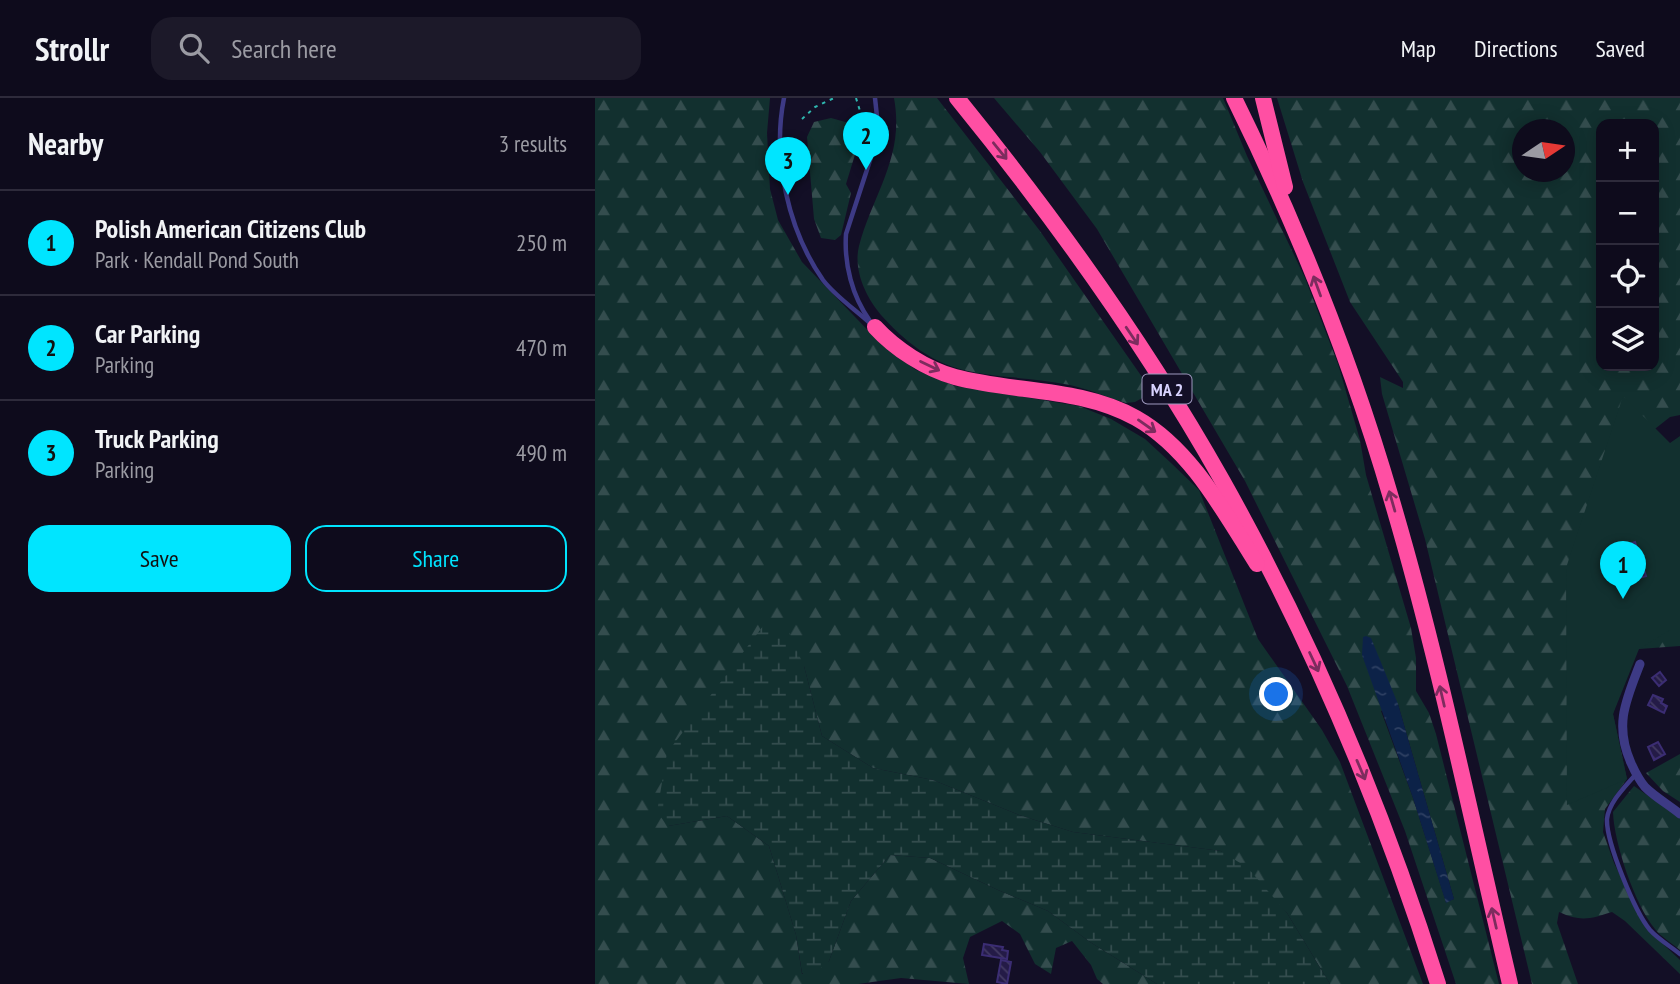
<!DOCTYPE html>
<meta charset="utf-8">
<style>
:root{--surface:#0e0b1c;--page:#1c1929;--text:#f1f3f6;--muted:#9b9ba3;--line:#2e2b3b;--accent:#00e5ff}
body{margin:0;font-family:"PT Sans Narrow",sans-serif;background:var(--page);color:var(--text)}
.controls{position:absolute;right:21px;top:21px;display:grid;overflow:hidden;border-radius:14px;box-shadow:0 4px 18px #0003}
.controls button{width:63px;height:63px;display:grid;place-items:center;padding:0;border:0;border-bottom:2px solid var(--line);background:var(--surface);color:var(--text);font:35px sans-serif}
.compass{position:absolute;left:917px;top:21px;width:63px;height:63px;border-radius:50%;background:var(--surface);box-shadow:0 4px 18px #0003;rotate:77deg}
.you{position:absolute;left:682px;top:597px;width:24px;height:24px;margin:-18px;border:5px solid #fff;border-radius:50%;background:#1a73e8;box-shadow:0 0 0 10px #1a73e833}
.badge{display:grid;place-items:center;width:46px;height:46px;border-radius:50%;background:var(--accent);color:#111;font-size:23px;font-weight:700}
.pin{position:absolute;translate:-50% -58px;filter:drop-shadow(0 2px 4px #0008)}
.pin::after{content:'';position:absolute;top:37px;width:24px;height:21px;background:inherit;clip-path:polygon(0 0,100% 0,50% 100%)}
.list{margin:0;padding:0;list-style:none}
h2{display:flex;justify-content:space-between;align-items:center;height:91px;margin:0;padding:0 28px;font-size:30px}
h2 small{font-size:23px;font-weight:400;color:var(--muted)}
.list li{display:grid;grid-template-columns:46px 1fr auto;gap:21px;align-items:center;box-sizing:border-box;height:105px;padding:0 28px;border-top:2px solid var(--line)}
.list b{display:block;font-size:26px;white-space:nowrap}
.list p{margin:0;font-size:23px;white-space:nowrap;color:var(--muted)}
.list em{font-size:23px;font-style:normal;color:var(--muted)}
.actions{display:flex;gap:14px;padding:21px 28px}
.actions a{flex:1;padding:16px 0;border:2px solid var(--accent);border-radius:21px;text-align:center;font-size:24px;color:var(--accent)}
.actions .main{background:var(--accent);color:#111}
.icon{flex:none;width:38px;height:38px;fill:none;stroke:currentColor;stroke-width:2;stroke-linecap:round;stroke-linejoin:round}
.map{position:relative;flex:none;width:1085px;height:886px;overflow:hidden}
header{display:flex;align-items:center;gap:42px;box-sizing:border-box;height:98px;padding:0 35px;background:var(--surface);border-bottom:2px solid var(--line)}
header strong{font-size:33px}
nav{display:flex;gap:38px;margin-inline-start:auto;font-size:24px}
.search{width:490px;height:63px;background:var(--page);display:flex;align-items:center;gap:18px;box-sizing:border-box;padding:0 24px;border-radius:21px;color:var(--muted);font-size:26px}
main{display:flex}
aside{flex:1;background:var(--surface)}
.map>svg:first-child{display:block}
</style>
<header>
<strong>Strollr</strong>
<div class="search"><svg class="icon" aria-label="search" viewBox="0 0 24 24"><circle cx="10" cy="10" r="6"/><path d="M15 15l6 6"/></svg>Search here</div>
<nav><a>Map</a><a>Directions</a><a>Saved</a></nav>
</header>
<main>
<aside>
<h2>Nearby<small>3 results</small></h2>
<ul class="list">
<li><span class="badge">1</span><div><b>Polish American Citizens Club</b><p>Park · Kendall Pond South</p></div><em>250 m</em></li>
<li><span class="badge">2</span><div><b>Car Parking</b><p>Parking</p></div><em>470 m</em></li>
<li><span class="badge">3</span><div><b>Truck Parking</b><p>Parking</p></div><em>490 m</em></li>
</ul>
<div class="actions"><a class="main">Save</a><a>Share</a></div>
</aside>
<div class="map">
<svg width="1085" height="886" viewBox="0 0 1085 886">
<defs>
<pattern id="forest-firs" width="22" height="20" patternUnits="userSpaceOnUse" patternTransform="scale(1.75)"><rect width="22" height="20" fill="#12302f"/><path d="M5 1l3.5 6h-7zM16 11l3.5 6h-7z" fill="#344d4e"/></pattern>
<pattern id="wetland-marsh" width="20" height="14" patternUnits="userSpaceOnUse" patternTransform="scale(1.75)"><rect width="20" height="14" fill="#12302f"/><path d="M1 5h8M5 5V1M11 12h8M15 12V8" fill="none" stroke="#344d4e"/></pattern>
<pattern id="water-ripples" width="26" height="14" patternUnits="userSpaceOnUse" patternTransform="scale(1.75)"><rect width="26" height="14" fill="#0c2248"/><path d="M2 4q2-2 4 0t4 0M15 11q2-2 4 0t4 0" fill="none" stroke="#2f4163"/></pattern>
<pattern id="building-back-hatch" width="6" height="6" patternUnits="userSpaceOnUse" patternTransform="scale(1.75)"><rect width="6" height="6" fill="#241b47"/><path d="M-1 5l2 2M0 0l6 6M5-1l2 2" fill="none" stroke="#433b63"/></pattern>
</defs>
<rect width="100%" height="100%" fill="#130f26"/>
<g fill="url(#forest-firs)" fill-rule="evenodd">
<polygon points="0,0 175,0 172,35 175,91 183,122 207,164 288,248 321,272 360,288 484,308 516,321 550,341 576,365 604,392 663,541 727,632 745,664 828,886 735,886 692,815 626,753 478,734 424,717 338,682 278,670 227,638 209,568 73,728 132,718 174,748 201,837 207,876 234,863 256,803 295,757 335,760 403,792 453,813 495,844 562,886 508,886 502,881 496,867 477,843 461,850 456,876 440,866 425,836 407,823 375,839 368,860 374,886 306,880 263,886 0,886"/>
<path d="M299 0H342L445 133 554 289 556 295 540 304 531 305C512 299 493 291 475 287 390 271 351 289 286 217 271 199 258 172 264 148 278 95 310 59 299 0Z"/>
<path d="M399 0H628L652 58 710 180 743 266 765 342 771 377 816 530 821 560V593L834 615 841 636 904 886H861L810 733 752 588 650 383 502 131 445 54ZM803 606 859 801 851 804 818 700 786 613Z"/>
<path d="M682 0H1085V317L1075 319 1056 334 1085 520V548L1044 551 1034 559 1018 616 1032 681 1010 711 1008 734 1019 765 1051 830 1085 862V876L1030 823 1017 814C995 821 986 824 964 814L962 825 983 886H937L830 441 787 296 785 279 808 290V284L755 204 708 84ZM1006 26H1059V268H1006ZM928 32H970V74H928Z"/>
<polygon points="236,20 254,25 266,37 251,86 256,95 246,137 240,142 226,140 219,121 212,39 219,24"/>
<polygon points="1085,656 1085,704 1068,693 1051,675"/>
<path d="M1039 688 1085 720V852C1077 845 1066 839 1060 831 1040 807 1019 745 1018 714Z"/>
</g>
<polygon fill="url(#wetland-marsh)" points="171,524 192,530 209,568 227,638 278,670 338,682 424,717 478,734 626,753 653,770 692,815 735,886 562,886 495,844 453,813 403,792 335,760 295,757 256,803 234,863 214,880 207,875 201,837 174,748 132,718 73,728 62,714 72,655"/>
<polygon fill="#12302f" points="1028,298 1075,345 1085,338 1085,542 1075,532 1044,551 1018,616 1032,681 972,707 971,470"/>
<polygon fill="url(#water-ripples)" points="771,538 776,540 803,606 859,801 851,805 818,700 767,557 768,539"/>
<g fill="url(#building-back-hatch)" stroke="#3b2d73" stroke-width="2">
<polygon points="1040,444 1051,478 1034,483 1023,450"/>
<polygon points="1065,574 1071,582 1064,588 1057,580"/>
<polygon points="1058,597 1068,601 1066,605 1072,608 1069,615 1053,607"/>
<polygon points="1063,644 1070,656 1059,662 1053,649"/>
<polygon points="389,846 408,849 407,852 413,853 412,861 387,857"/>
<polygon points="406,862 416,864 412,886 402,884"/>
</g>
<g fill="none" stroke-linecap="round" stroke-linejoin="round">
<g stroke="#2fb8b0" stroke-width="2" stroke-dasharray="3.5 5" stroke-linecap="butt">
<polyline points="261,0 265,13 266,35"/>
<polyline points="207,21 220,9 239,0"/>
</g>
<g stroke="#3d3a85" stroke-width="4.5">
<path d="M189 0C177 60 193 132 228 182 241 199 261 212 276 226"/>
<path d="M275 223C257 198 249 166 251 136L282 41 283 28 280 0"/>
<path d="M1041 676C1030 689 1014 704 1012 721 1011 744 1040 814 1055 832 1063 841 1075 848 1085 856"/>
</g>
<path stroke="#3d3a85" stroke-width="9" d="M1045 566C1031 602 1019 627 1036 665 1040 674 1044 682 1050 689 1060 699 1074 707 1085 716"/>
<g stroke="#ff4fa3" stroke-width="16">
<path d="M362 0C458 118 552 249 627 382 717 542 788 711 843 886"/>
<path d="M639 0C703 130 757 265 797 403 844 562 877 725 915 886"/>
<polyline points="668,0 690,89"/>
<path d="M280 229C300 251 331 271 360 279 420 295 485 289 541 320 596 351 629 414 662 466"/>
</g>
</g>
<defs><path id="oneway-shaft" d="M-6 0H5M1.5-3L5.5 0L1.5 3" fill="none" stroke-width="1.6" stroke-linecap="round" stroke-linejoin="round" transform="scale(1.75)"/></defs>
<g stroke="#7d2c5e">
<use href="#oneway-shaft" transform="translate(405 53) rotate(51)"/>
<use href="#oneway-shaft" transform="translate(722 188) rotate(-110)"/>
<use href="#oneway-shaft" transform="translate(537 238) rotate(56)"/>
<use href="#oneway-shaft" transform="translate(335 268) rotate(26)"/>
<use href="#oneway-shaft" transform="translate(552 328) rotate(35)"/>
<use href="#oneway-shaft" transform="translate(797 403) rotate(-106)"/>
<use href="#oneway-shaft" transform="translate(719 564) rotate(65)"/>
<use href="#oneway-shaft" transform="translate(847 598) rotate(-103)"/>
<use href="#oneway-shaft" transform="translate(766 672) rotate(67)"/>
<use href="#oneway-shaft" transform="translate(899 820) rotate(-103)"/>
</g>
<g text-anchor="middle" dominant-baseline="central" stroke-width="5" stroke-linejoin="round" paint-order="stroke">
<rect fill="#130f26" stroke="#9e99be" stroke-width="2" x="547.5" y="276.5" width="49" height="29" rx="5"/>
<g font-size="18" font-weight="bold" fill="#d9d4ff">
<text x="572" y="291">MA 2</text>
</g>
</g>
</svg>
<div class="controls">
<button>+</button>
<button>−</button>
<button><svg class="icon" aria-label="locate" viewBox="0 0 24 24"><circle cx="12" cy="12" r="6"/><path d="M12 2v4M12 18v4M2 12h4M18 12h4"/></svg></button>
<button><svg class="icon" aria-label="layers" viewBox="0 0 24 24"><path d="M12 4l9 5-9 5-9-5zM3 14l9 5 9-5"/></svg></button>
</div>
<svg class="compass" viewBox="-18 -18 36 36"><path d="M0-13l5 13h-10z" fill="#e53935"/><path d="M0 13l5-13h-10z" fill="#9b9ba3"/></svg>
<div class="you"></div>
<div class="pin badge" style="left:1028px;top:501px">1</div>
<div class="pin badge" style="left:271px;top:72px">2</div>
<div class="pin badge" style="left:193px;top:97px">3</div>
</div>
</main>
